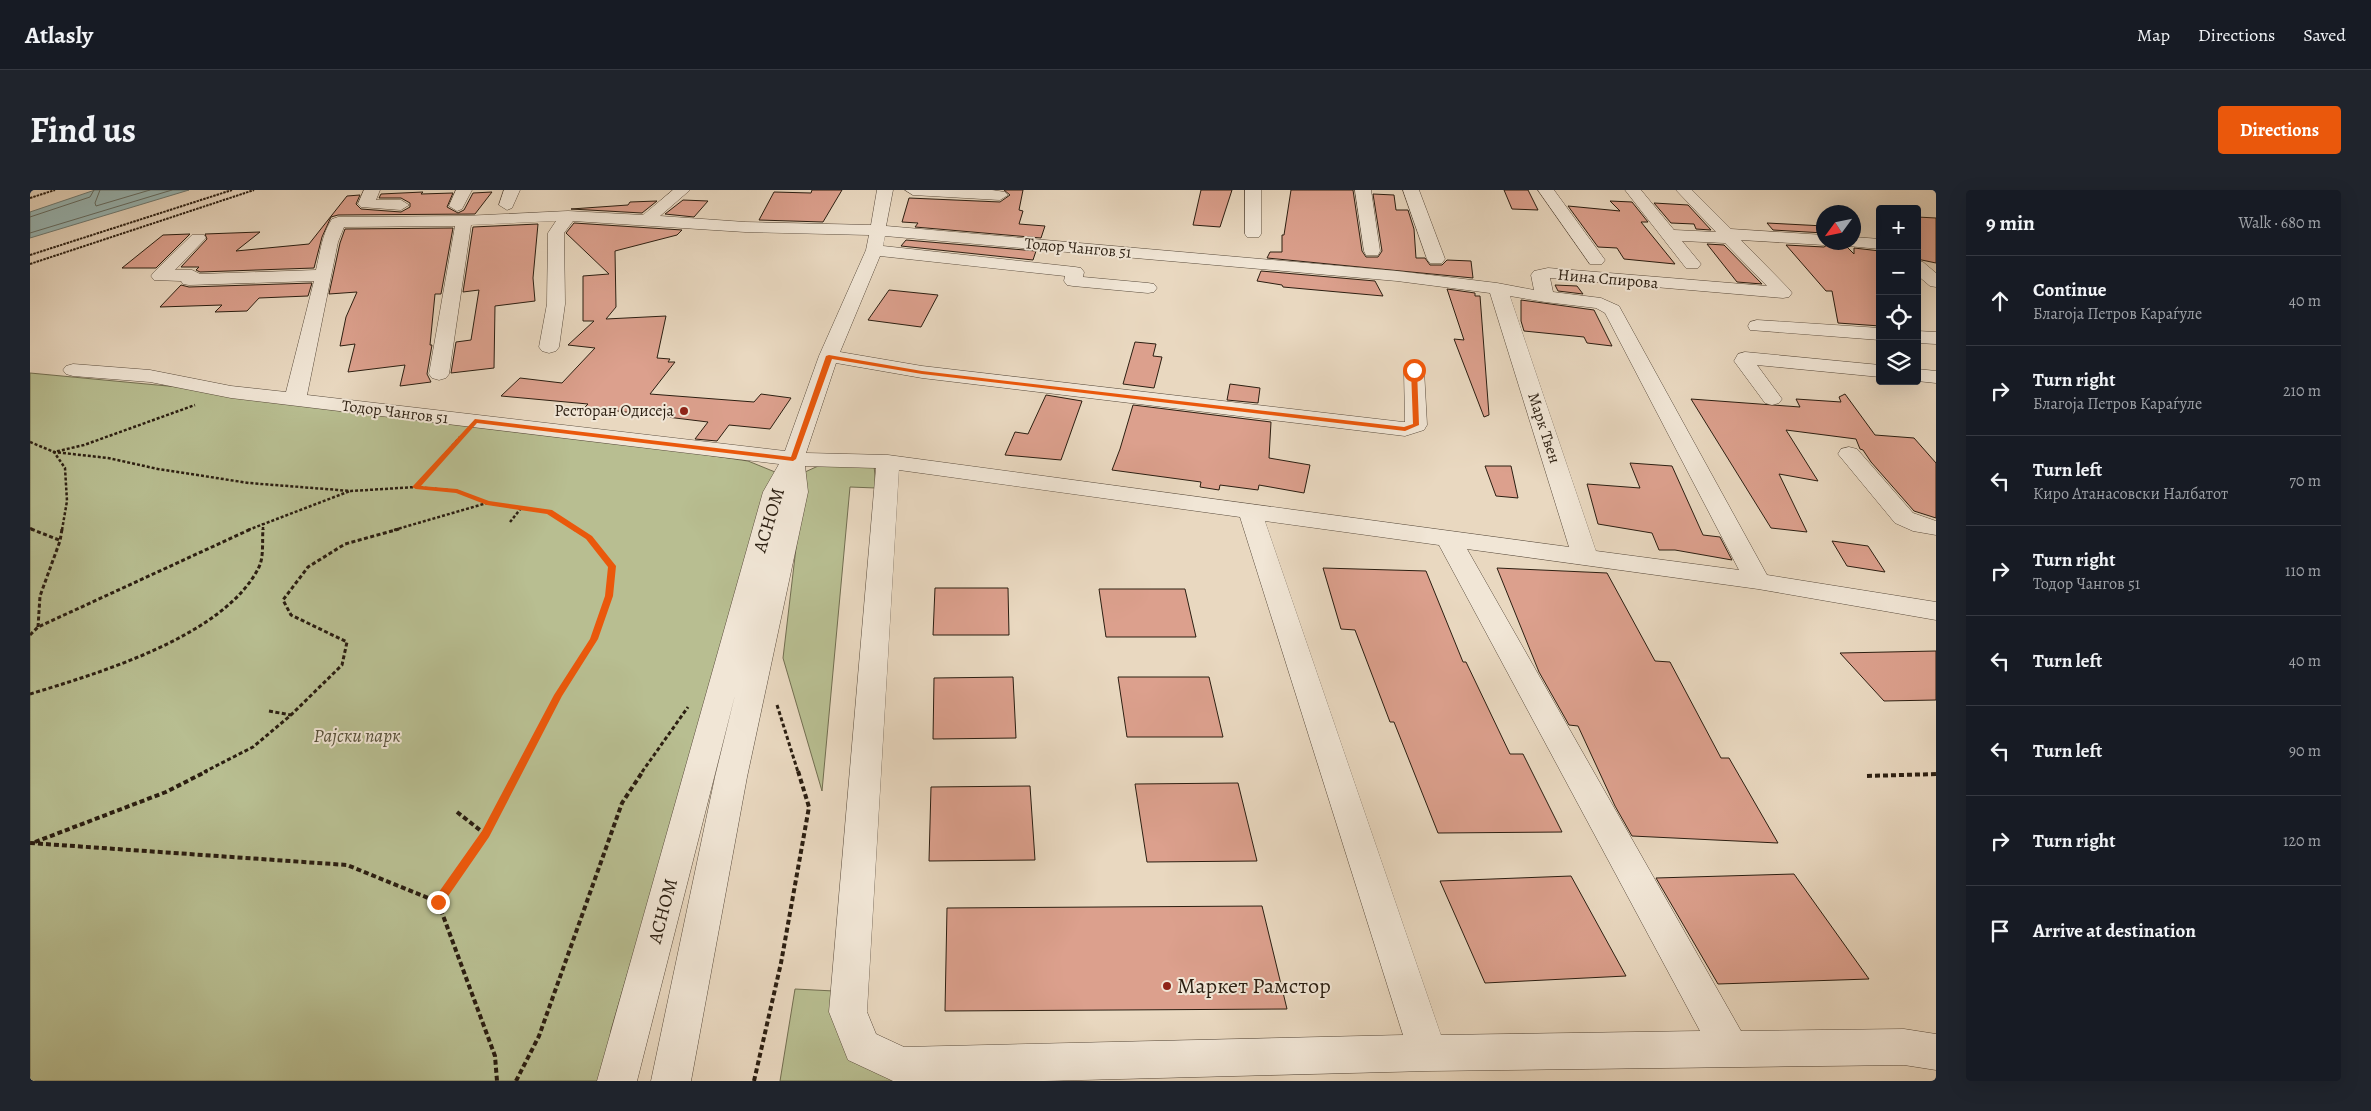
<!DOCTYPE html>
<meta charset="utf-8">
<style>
:root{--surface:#171b24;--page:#20242c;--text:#f1f3f6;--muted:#9ea1a6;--line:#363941;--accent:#ea580c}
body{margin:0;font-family:Alegreya,serif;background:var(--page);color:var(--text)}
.controls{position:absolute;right:15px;top:15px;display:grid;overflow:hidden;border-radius:5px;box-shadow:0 5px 20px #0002}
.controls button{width:45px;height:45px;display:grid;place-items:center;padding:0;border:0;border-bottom:1px solid var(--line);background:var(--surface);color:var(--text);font:25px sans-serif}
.compass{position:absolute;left:1786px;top:15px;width:45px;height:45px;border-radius:50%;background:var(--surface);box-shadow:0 5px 20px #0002;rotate:237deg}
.stop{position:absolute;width:15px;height:15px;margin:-11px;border:4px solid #ea580c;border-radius:50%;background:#fff}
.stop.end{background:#ea580c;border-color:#fff;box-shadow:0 1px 5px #0008}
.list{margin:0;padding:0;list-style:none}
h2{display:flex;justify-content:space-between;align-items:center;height:65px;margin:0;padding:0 20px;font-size:21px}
h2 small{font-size:16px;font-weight:400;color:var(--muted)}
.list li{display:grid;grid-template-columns:32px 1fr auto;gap:15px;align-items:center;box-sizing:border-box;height:90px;padding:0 20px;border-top:1px solid var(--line)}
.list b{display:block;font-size:19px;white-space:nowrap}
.list p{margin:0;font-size:16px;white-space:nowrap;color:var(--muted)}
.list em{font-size:16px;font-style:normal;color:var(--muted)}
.icon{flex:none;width:28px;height:28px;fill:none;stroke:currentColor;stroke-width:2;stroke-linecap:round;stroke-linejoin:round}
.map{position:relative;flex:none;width:1906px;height:891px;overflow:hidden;border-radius:5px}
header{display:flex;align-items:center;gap:30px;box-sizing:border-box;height:70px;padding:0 25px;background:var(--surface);border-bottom:1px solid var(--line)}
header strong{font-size:24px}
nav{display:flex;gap:28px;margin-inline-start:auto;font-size:18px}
.intro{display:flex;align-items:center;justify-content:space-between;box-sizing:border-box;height:120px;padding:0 30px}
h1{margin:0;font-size:35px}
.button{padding:12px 22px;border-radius:5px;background:var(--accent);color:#fff;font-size:18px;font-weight:700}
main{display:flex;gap:30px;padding:0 30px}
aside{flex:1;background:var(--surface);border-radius:5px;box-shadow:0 5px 20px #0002}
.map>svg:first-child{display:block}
</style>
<header>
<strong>Atlasly</strong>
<nav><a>Map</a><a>Directions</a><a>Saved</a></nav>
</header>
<div class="intro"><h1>Find us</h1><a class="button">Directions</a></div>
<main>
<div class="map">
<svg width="1906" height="891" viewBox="0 0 1906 891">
<rect width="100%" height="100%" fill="#e9d8c0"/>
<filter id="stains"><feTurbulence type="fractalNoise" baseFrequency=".004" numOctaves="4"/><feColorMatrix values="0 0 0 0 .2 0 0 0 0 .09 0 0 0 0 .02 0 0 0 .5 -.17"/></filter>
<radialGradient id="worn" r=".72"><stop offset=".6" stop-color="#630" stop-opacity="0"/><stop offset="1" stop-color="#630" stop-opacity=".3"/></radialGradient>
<g fill="#b8be91" stroke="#726e51">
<polygon points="0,183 201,202 445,231 718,271 745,282 581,840 574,891 0,891"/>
<polygon points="797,272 844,275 846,298 820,297 792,601 753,468 775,282"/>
<polygon points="765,799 804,801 871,891 750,891"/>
</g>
<polygon fill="#99b9b8" stroke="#6d7b75" points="65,0 159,0 0,48 0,22"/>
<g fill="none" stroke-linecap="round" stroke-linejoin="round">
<g stroke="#626c64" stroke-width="1">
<polyline points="70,0 65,13 66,16 120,0"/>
<polyline points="0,27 60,7 64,0"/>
<polyline points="0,43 142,0"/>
</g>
</g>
<g fill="#dca08d" stroke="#2b1e11">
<polygon points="782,0 812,0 793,32 729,30 744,2 781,3"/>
<polygon points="974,0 993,0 989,20 993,21 989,34 1015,36 1011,48 885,37 888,33 872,32 879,8 970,12 980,5"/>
<polygon points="1171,0 1202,0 1190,37 1163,35"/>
<polygon points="1261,0 1323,0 1332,61 1336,67 1348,67 1352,61 1343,4 1364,5 1366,20 1378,20 1384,39 1386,68 1395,68 1400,75 1412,75 1417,70 1441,71 1443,88 1237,68 1240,62 1252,62 1252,45 1254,45"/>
<polygon points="1474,0 1498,0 1508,20 1482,19"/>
<polygon points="393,2 391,4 423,3 417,17 428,23 434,20 443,3 462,2 445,24 308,25 301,27 292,47 284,78 170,82 166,80 169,77 151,77 177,49 175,44 230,42 206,61 279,54 317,6 330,5 326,14 331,19 371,22 380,17 380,13 371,8 349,8 351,4"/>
<polygon points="653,10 678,11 664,27 635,24"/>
<polygon points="627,11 612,23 541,19 598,15 600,12"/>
<polygon points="1580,11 1602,12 1618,32 1611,32 1645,74 1594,69 1587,58 1568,57 1538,16 1590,21"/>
<polygon points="1624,13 1658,15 1681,40 1666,39 1664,34 1641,33"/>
<polygon points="1887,27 1906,28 1906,73 1887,69"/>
<polygon points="544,33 652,40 647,45 585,61 586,117 576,129 636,126 627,168 640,169 638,172 645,172 620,204 724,212 731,204 761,208 740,239 699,235 687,251 665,249 678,232 555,217 558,214 471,206 490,188 532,193 565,158 538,155 564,131 553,131 553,86 579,84 536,43"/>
<polygon points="1737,33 1794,36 1794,43 1743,40"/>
<polygon points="508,34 503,88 505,111 465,116 464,178 421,183 426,152 441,150 449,100 433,102 443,37"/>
<polygon points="423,38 411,104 405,104 400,155 402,155 397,184 401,192 370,196 375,175 318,182 325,154 310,156 316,127 327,102 299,104 310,53 315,39"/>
<polygon points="160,44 126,78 92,78 133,45"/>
<polygon points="876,50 1006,61 1003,70 871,56"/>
<polygon points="1802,52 1812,52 1824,64 1824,58 1850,61 1850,108 1846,108 1850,112 1850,136 1808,133 1802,101 1796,101 1756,55 1794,57"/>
<polygon points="1677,54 1694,55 1732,94 1707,92"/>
<polygon points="1231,81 1345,91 1353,106 1253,97 1252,95 1227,91"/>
<polygon points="282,93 278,106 229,108 217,121 185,122 192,115 130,117 151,95 159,97"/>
<polygon points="1525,95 1547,96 1553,104 1528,101"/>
<polygon points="1417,99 1445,103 1445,106 1450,106 1459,225 1454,227 1424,149 1434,150"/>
<polygon points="859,100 908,105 891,137 838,130"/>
<polygon points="1491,110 1564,120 1582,156 1557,153 1554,147 1494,141 1491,131"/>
<polygon points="1105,152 1126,154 1123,166 1132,167 1124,198 1093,194"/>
<polygon points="1200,194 1230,198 1228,213 1197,210"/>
<polygon points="1815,204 1845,245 1884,248 1906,273 1906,328 1884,321 1841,272 1833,260 1830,259 1826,249 1756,240 1788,291 1749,284 1777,342 1741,338 1661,209 1770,217 1766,209 1811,212 1809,207"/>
<polygon points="1016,205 1052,211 1031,270 975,265 985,242 998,244"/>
<polygon points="1103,215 1241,232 1239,268 1280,275 1274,303 1229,295 1228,300 1190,295 1189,300 1170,297 1171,292 1082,280 1090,259"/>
<polygon points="1600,273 1642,276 1673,345 1690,347 1702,370 1645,360 1629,360 1622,343 1568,334 1557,294 1610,298"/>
<polygon points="1455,276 1481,276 1488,308 1466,306"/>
<polygon points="1802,351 1838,356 1855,382 1817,376"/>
<polygon points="1293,378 1396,381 1433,472 1436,472 1480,564 1493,564 1532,642 1408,643 1364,532 1360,532 1325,440 1311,439"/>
<polygon points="1467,378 1577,383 1625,471 1640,472 1691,568 1699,568 1748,653 1602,646 1585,616 1548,536 1539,535 1509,482"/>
<polygon points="905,398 978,398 979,445 903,445"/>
<polygon points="1069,399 1155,399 1166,447 1076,447"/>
<polygon points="1906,461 1906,510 1854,511 1810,463"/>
<polygon points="983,487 986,548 903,549 904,488"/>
<polygon points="1088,487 1179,487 1193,547 1097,547"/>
<polygon points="1208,593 1227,671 1117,672 1105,594"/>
<polygon points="1000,596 1005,670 899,671 901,597"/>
<polygon points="1764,684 1839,789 1688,794 1626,688"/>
<polygon points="1541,686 1596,786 1455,793 1410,691"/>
<polygon points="1232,716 1257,819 915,821 917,718"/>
</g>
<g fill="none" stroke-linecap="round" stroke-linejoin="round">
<defs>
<g id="minor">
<polygon points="334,0 350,0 346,10 371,10 379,15 371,20 331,17 328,14"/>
<polygon points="426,0 442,0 432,19 427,21 419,16"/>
<polygon points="474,0 490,0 482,18 477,20 469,15"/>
<path d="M643 0H660L630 26 715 32 841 35 847 0H863L856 36 1367 81 1467 93 1504 100 1501 85 1504 81 1518 78 1737 96 1695 53 1652 51 1671 74 1668 78H1656L1595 0H1611L1644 40 1686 42 1646 0H1662L1701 39 1794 45V52L1800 53 1794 55 1711 50 1759 99 1762 103 1759 107 1753 108 1520 88 1523 102 1571 108 1589 116 1737 385 1906 412V430L1728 399 1437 359 1711 841 1874 839 1906 844V880L1874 875 1398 881 1014 891H863L818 870 799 822 846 278 775 276 778 302 717 587 661 891H621L685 587 705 505 607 891H567L733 302 749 274 201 208 120 192 43 186 36 184 33 180 36 176 43 174 120 180 201 196 256 202 284 91 159 95 153 94 151 91 124 90 121 86 124 82 162 45H174L176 48 145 80H162L170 84 286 80C290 63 292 44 302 29L308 27 434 26 538 21 613 25ZM526 31 518 43 517 114 509 157 512 161 519 163 526 161 529 157 535 114 534 43 543 31 715 42 839 45 836 60 789 166 755 261 277 205 308 52 314 37 425 36 399 184 402 188 409 190 416 188 419 184 441 35ZM855 46 1367 91 1460 103 1539 357 858 265 776 263 806 173 892 188 1375 246 1394 240 1397 235 1394 180 1391 176 1384 174 1377 176 1374 180 1375 232H1373L892 176 810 162 850 66 1035 86 1034 91 1037 95 1043 96 1118 103 1124 102 1127 98 1124 94 1118 93 1053 87 1054 82 1051 78 1045 77 853 56ZM1480 106 1515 112 1566 118 1575 123 1709 380 1566 361ZM869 280 1210 327 1373 845 874 857 846 844 837 822ZM1235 331 1409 355 1670 841 1411 845Z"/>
<polygon points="875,0 962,0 975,2 978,5 970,10 883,5"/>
<polygon points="1215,0 1231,0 1231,44 1229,47 1217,47 1215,44"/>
<polygon points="1325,0 1341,0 1350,61 1348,65 1336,65 1334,61"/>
<polygon points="1373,0 1389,0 1415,69 1412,73 1400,73 1397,69"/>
<polygon points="1508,0 1524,0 1575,70 1572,74 1560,74"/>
<polygon points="1824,47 1850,49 1850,59 1818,56 1816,52 1824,52"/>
<polygon points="1887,71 1893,72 1906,83 1906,97 1900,96 1887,85"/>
<polygon points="1727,130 1850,138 1850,150 1720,140 1718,136 1720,132"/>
<polygon points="1887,141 1906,142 1906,154 1887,153"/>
<polygon points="1715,162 1850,175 1850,187 1727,175 1752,209 1749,213 1742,215 1735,213 1704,171 1708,164"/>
<polygon points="1887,179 1906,181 1906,193 1887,191"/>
<polygon points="1819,257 1827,259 1883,323 1906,331 1906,345 1883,341 1865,333 1808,264 1811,259"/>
</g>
</defs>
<use href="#minor" stroke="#5a4c3d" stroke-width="1"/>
<g stroke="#2b1e11" stroke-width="2" stroke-dasharray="2.5 1" stroke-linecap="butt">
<polyline points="0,8 25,0"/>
<polyline points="0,65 202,0"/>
<polyline points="0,74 224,0"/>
</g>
<g stroke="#2b1e11" stroke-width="2.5" stroke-dasharray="3 2" stroke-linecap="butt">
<polyline points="0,252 24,262 78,268 128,279 219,293 321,301 386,297 427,301 457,313 519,322 546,340"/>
<polyline points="386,297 430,247"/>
<polyline points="480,332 492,317"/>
<polyline points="0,338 4,340"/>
<polyline points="32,340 37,311 35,278 24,262 54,255 165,215"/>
<polyline points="218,340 320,301"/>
<polyline points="233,340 233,333"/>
<polyline points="364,340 457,313"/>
</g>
<g stroke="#2b1e11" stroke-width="3" stroke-dasharray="4 2.5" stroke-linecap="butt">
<polyline points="1,339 29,350"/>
<polyline points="8,437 10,406 30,351 32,339"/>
<polyline points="0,445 8,437 221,339"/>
<path d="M0 504C69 483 195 446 229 377 234 367 232 350 233 339"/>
<polyline points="747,515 768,582"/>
<polyline points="239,521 261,525"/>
<polyline points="174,582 223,557 261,525 312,475 317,452 261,425 253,410 278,377 315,354 369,339"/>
<polyline points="488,582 529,505 564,449 579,406 582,376 559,348 544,339"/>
<polyline points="612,582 658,517"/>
</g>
<g stroke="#2b1e11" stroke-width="4" stroke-dasharray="5 3" stroke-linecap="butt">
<polyline points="1837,586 1906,584"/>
<polyline points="427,622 455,644"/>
<polyline points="5,652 136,602 177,581"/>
<polyline points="0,653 317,675 408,712 465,866 467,891"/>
<polyline points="408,712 455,644 489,581"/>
<polyline points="486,891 509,846 592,613 613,581"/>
<polyline points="724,891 751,773 779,617 768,581"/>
</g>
<use href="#minor" fill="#f1e6d6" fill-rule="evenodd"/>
</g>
<polygon fill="#ea580c" points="799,165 892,181 1374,237 1383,234 1381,180 1384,179 1387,180 1389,235 1375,241 892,184 802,169 766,269 763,271 447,233 391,296 427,299 459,311 522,320 562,346 586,376 583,406 568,449 532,506 459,647 412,715 404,715 404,709 452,641 524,505 560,449 575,406 578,377 556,349 517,324 457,315 426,303 386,299 382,297 383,296 445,229 761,267 796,166"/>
<g fill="#8f2418" stroke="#f1e6d6" stroke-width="2">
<circle cx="654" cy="221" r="5"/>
<circle cx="1137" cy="796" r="5"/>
</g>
<g text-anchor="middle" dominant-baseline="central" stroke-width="4" stroke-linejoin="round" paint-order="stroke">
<g font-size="16" fill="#2b1e11" stroke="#f1e6d6">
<text transform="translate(1048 58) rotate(5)">Тодор Чангов 51</text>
<text transform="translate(1578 89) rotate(5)">Нина Спирова</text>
<text transform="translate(365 222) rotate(7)">Тодор Чангов 51</text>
<text transform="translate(1514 238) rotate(72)">Марк Твен</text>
</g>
<g font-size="16" fill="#2b1e11" stroke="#f1e6d6" text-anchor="end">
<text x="644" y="221">Ресторан Одисеја</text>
</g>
<g font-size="19" fill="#2b1e11" stroke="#f1e6d6">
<text transform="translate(739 330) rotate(-73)">АСНОМ</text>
<text transform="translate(633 721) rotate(-75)">АСНОМ</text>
</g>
<g font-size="19" font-style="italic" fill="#554e37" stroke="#f1e6d6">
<text x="327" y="546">Рајски парк</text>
</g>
<g font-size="22" fill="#2b1e11" stroke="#f1e6d6" text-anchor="start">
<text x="1147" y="796">Маркет Рамстор</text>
</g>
</g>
<rect width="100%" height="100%" filter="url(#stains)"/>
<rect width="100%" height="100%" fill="url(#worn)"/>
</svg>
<div class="controls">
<button>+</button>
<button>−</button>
<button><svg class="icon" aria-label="locate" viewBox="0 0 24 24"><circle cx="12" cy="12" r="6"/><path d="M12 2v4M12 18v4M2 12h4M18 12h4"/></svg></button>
<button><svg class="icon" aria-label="layers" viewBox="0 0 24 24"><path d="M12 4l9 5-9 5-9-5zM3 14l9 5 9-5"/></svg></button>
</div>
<svg class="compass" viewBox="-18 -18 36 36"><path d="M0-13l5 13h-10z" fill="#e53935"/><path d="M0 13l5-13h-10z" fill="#9ea1a6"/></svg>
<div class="stop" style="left:1384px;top:180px"></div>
<div class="stop end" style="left:408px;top:712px"></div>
</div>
<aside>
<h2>9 min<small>Walk · 680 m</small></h2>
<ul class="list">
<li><svg class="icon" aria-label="ahead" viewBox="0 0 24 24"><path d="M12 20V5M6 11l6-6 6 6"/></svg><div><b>Continue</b><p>Благоја Петров Караѓуле</p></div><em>40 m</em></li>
<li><svg class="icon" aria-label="right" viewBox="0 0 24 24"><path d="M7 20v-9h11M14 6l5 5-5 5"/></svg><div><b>Turn right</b><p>Благоја Петров Караѓуле</p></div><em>210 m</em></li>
<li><svg class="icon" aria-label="left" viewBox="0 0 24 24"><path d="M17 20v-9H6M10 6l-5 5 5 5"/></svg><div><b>Turn left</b><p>Киро Атанасовски Налбатот</p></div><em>70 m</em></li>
<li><svg class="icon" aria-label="right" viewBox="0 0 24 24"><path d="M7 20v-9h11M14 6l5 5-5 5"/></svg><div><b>Turn right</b><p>Тодор Чангов 51</p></div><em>110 m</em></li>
<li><svg class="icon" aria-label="left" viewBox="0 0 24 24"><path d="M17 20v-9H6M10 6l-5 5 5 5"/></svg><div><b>Turn left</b></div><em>40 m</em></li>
<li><svg class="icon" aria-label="left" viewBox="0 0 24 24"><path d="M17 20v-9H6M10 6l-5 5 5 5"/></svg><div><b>Turn left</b></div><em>90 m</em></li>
<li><svg class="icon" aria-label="right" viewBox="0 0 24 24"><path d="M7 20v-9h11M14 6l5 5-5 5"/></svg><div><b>Turn right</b></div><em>120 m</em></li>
<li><svg class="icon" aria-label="arrive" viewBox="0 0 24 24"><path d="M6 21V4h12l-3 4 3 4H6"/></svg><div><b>Arrive at destination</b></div></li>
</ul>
</aside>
</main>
